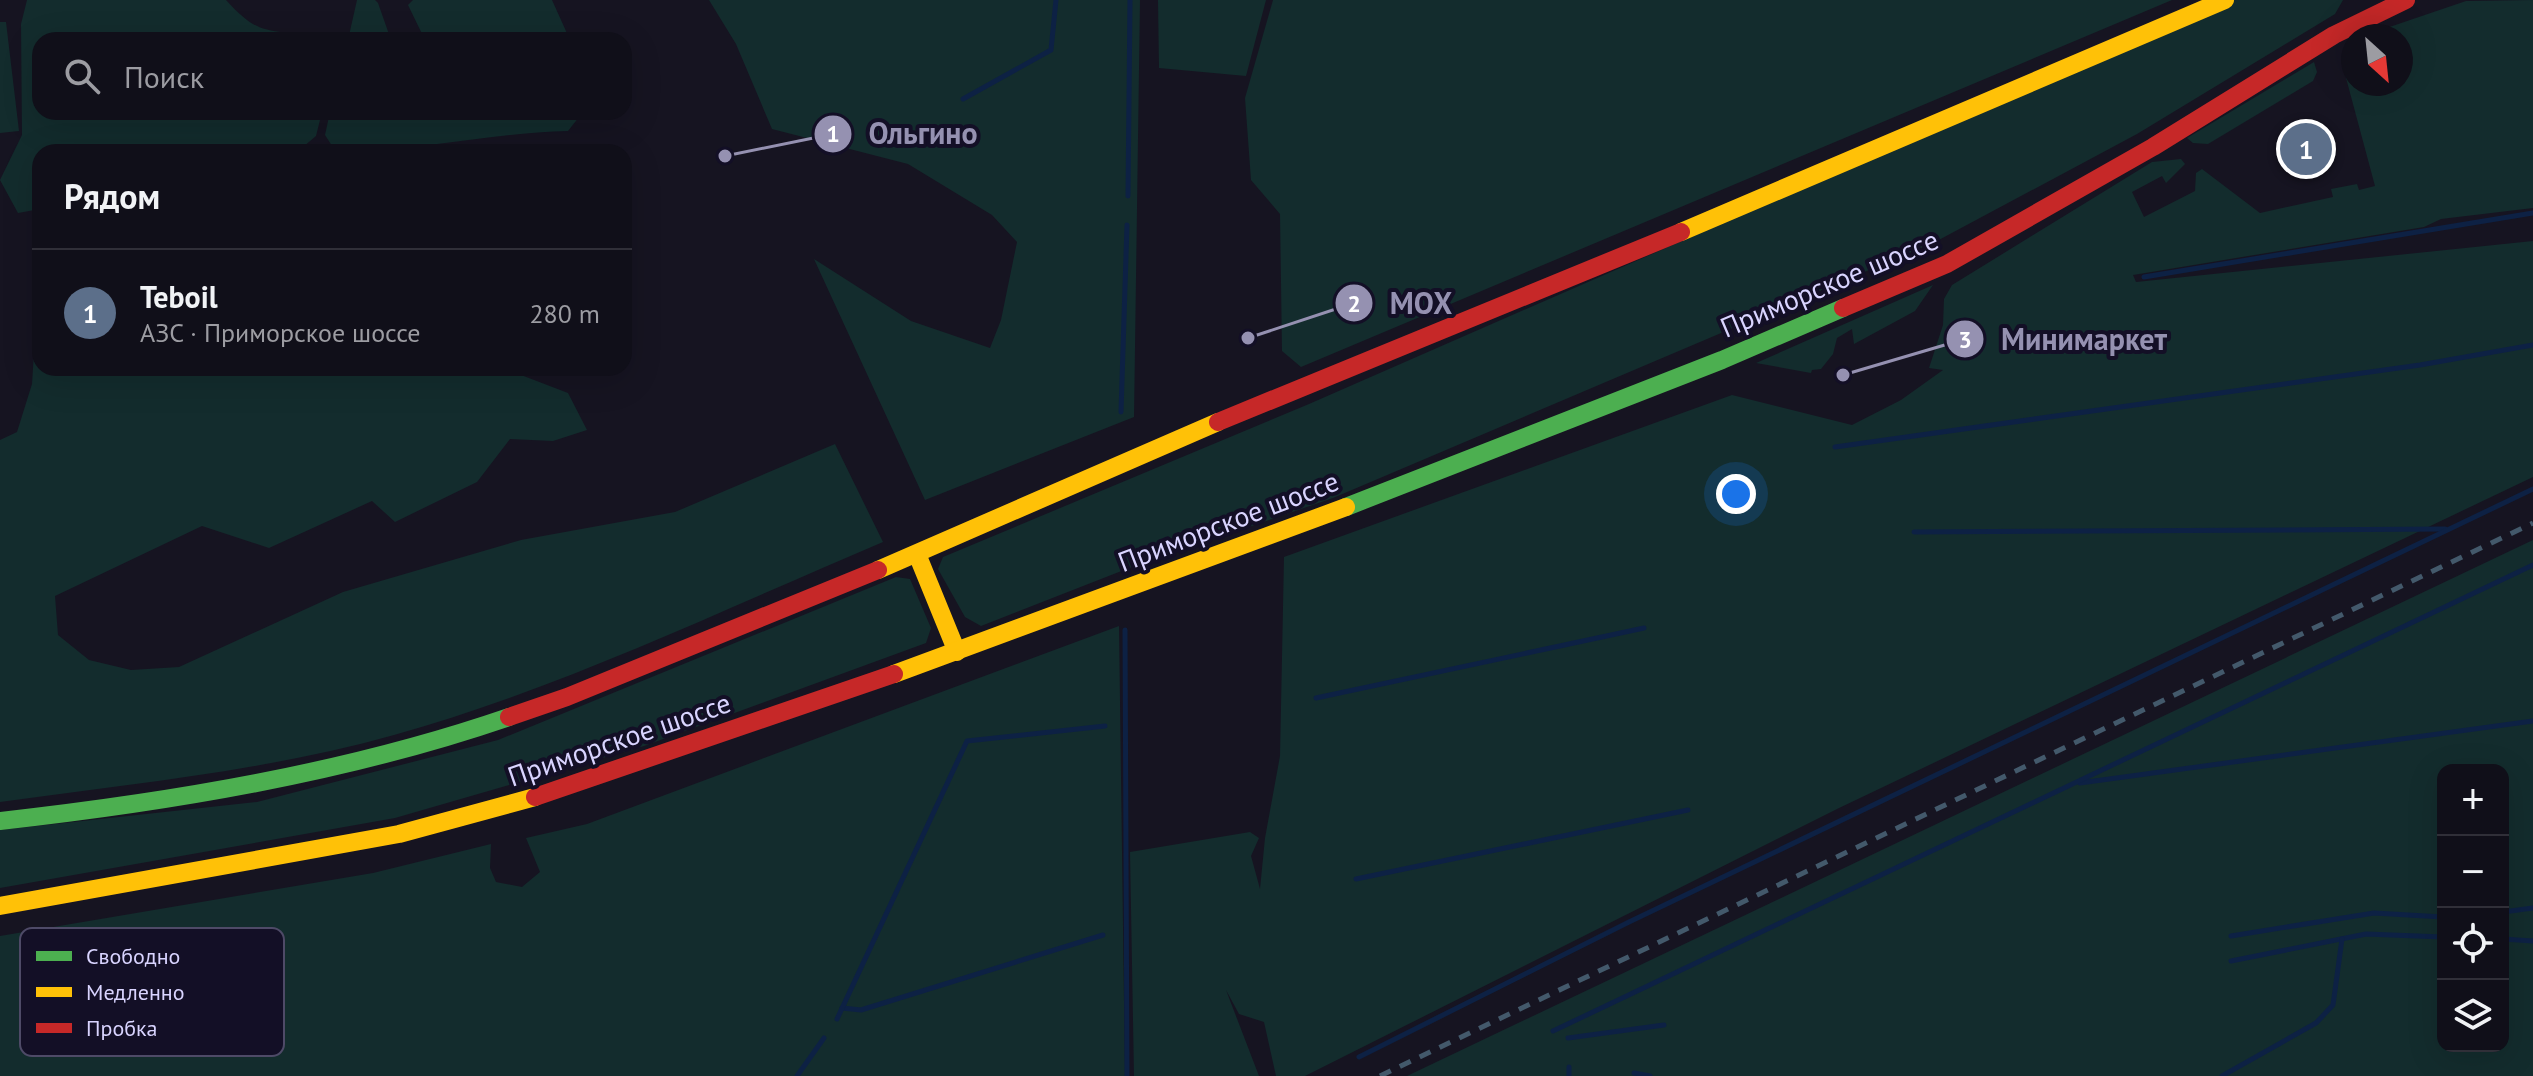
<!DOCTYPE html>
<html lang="ru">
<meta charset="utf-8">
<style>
:root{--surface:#100f19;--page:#191822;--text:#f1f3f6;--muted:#9c9ca2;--line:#302f38;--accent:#9591b1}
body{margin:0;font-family:"PT Sans",sans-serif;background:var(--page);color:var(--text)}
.controls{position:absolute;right:24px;bottom:24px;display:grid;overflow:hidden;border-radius:16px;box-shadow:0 8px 32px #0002}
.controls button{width:72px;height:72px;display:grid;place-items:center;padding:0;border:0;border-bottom:2px solid var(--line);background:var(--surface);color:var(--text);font:40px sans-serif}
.compass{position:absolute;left:2341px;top:24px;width:72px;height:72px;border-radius:50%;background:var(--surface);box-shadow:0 8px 32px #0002;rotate:153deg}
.you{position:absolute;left:1736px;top:494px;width:28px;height:28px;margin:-20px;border:6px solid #fff;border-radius:50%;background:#1a73e8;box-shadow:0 0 0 12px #1a73e833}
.badge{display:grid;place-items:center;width:52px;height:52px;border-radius:50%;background:var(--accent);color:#fff;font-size:26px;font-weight:700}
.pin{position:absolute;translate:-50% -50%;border:4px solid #fff;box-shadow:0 2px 8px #0006}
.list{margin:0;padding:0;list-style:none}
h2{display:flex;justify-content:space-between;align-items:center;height:104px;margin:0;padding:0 32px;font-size:34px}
h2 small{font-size:26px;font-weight:400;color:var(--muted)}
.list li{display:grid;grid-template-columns:52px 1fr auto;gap:24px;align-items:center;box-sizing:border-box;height:128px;padding:0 32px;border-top:2px solid var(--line)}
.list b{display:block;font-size:30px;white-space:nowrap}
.list p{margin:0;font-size:26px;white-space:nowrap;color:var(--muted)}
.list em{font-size:26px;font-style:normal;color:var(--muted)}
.icon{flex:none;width:44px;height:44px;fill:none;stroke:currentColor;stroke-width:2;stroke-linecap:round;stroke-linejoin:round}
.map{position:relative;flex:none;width:2533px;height:1076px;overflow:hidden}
.search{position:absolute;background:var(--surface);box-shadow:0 8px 32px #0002;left:32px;top:32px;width:600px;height:88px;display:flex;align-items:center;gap:20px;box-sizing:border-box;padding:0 28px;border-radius:24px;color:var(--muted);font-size:30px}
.panel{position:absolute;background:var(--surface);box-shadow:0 8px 32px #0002;left:32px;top:144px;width:600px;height:232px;border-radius:24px}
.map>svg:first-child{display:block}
</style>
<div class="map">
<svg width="2533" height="1076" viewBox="0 0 2533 1076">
<rect width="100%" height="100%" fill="#161421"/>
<g fill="#132c2d" fill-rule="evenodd">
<path d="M27 0H226C264 42 269 24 313 40H40V112H322L316 136 297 152H203L185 144 175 152H40V209L18 213 0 180 22 135 21 24Z"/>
<polygon points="357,0 375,0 378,3 391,40 348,40"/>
<polygon points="413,0 552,0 570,40 425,40 408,5"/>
<polygon points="709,0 1140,0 1134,417 925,500 814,259 911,321 990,348 1001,320 1017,242 992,215 908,164 772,129 736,44"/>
<polygon points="1158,0 1266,0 1246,76 1159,68"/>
<polygon points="1273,0 2172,0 1301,367 1282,351 1280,214 1251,180 1245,98"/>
<polygon points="2233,0 2343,0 2335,14 2137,134 1935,242 1333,498 1124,570 981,626 965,617 938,569 943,557 1309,404"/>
<polygon points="2533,0 2533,208 2441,219 2424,227 2133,275 2136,282 2533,241 2533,477 1837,809 1305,1076 1276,1076 1264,1022 1239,1014 1226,990 1259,1076 1134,1076 1130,852 1250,832 1259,838 1251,856 1260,889 1265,838 1280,756 1284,557 1732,395 1852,425 1901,400 1943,370 1929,368 1943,325 1944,299 1952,285 2152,162 2181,159 2185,164 2166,183 2162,176 2132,192 2144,217 2195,191 2196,173 2202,169 2260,213 2333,197 2331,189 2357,184 2359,190 2375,186 2342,63 2353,43 2353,84 2401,84 2401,36 2363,36 2466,1"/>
<polygon points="0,22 6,22 19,131 0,133"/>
<polygon points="2314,62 2317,72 2313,81 2208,144 2193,143 2187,138"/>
<path d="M330 112H583L568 131C490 133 414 152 336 152L325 135Z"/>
<path d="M40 256V368H503L568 393 587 430 553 441 510 439 477 482 395 522 372 501 269 548 202 526 55 596 58 635 89 660 131 670 179 667 343 592 521 540 675 512 835 444 883 542C722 610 562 688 394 735 266 771 131 784 0 802V440L17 432 32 384Z"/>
<polygon points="1933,285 1915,311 1854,344 1852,329 1837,338 1833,354 1821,369 1812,370 1811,373 1756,363"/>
<path d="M2533 540V1076H1407ZM2443 770H2503V1046H2443Z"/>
<polygon points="896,577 910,579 931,628 926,643 644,746 395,818 0,888 0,830 257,802 498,740"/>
<polygon points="1119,626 1125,1076 0,1076 0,936 373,873 491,844 490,868 496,882 522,887 540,872 526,838 587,824"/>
</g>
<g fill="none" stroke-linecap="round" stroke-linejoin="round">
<g stroke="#0d2144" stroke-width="5">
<polyline points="963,99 1051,50 1056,0"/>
<polyline points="1128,196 1130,0"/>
<polyline points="2144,277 2533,213"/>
<polyline points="1121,412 1127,225"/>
<polyline points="1835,447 2420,365 2533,345"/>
<polyline points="1914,532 2445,529"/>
<polyline points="1125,630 1127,1076"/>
<polyline points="1316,698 1644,628"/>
<polyline points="2080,783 2533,721"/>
<polyline points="1356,879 1688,810"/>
<polyline points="2503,912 2533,908"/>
<polyline points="2231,936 2374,913 2443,917"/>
<polyline points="2503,939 2533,941"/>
<polyline points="2231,961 2366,934 2443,937"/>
<polyline points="842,1008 861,1010 1103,935"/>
<polyline points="837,1019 967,741 1105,726"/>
<polyline points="1553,1031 2533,565"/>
<polyline points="1568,1038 1664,1025"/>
<polyline points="1359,1057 1629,922 2533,489"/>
<polyline points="1634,1073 1650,1076"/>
<polyline points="797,1076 824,1038"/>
<polyline points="1569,1076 1569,1067"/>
<polyline points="2222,1076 2316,1023 2333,1005 2342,939"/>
</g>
<g stroke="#4caf50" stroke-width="18">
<polyline points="1346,507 1722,360 1843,308"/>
<path d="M0 821C170 802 346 773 509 717"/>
</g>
<g stroke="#ffc107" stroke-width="18">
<polyline points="1681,232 2225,0"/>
<polyline points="917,554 957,652"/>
<polyline points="878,570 1218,422"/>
<polyline points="894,674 1346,507"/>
<polyline points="0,906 399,834 535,797"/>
</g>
<g stroke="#c62828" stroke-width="18">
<polyline points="1843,308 1947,264 2153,147 2334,35 2406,0"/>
<polyline points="1218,422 1681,232"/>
<polyline points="509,717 567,697 878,570"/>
<polyline points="535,797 894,674"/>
</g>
<polyline stroke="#43596b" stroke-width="5" stroke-dasharray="12 10" stroke-linecap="butt" points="1380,1076 2533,523"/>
</g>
<g text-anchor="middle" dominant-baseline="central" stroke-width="8" stroke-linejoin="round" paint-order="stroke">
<g font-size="28" fill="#d9d4ff" stroke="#130f26">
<text transform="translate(1829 283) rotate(-23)">Приморское шоссе</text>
<text transform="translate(1228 521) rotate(-21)">Приморское шоссе</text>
<text transform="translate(619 739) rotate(-19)">Приморское шоссе</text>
</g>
</g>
<rect x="20" y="928" width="264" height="128" rx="12" fill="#130f26" stroke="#4e4a67" stroke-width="2"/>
<rect x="36" y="951" width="36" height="10" fill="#4caf50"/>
<rect x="36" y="987" width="36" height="10" fill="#ffc107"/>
<rect x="36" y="1023" width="36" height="10" fill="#c62828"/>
<g font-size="22" fill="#d9d4ff">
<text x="86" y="964">Свободно</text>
<text x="86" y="1000">Медленно</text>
<text x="86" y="1036">Пробка</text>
</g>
<path fill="none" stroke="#9591b1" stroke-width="3" d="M725 156L833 134M1248 338L1354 303M1843 375L1965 339"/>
<g fill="#9591b1" stroke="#130f26" stroke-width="3">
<circle cx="725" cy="156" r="8"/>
<circle cx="1248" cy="338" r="8"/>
<circle cx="1843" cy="375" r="8"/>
<circle cx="833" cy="134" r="20"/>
<circle cx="1354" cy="303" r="20"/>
<circle cx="1965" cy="339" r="20"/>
</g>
<g font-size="24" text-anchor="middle" font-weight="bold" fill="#fff">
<text x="833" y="142">1</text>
<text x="1354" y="312">2</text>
<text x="1965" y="348">3</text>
</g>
<g font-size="30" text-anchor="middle" font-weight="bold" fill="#9591b1" stroke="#130f26" stroke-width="8" stroke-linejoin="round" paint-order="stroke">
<text x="923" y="144">Ольгино</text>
<text x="1421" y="314">МОХ</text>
<text x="2084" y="350">Минимаркет</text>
</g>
</svg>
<div class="controls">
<button>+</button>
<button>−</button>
<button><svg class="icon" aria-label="locate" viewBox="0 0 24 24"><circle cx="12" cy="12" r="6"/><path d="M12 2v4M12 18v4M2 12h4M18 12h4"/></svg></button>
<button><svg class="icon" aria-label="layers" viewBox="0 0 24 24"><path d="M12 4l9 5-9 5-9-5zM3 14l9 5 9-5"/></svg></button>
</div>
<svg class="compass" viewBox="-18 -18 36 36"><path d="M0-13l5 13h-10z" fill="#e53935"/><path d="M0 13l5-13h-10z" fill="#9c9ca2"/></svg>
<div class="you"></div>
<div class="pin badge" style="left:2306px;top:149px;background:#5c6f8a">1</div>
<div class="search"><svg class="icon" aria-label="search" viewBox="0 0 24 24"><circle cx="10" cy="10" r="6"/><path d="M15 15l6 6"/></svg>Поиск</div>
<section class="panel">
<h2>Рядом<small></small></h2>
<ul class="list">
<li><span class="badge" style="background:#5c6f8a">1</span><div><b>Teboil</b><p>АЗС · Приморское шоссе</p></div><em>280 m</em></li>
</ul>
</section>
</div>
